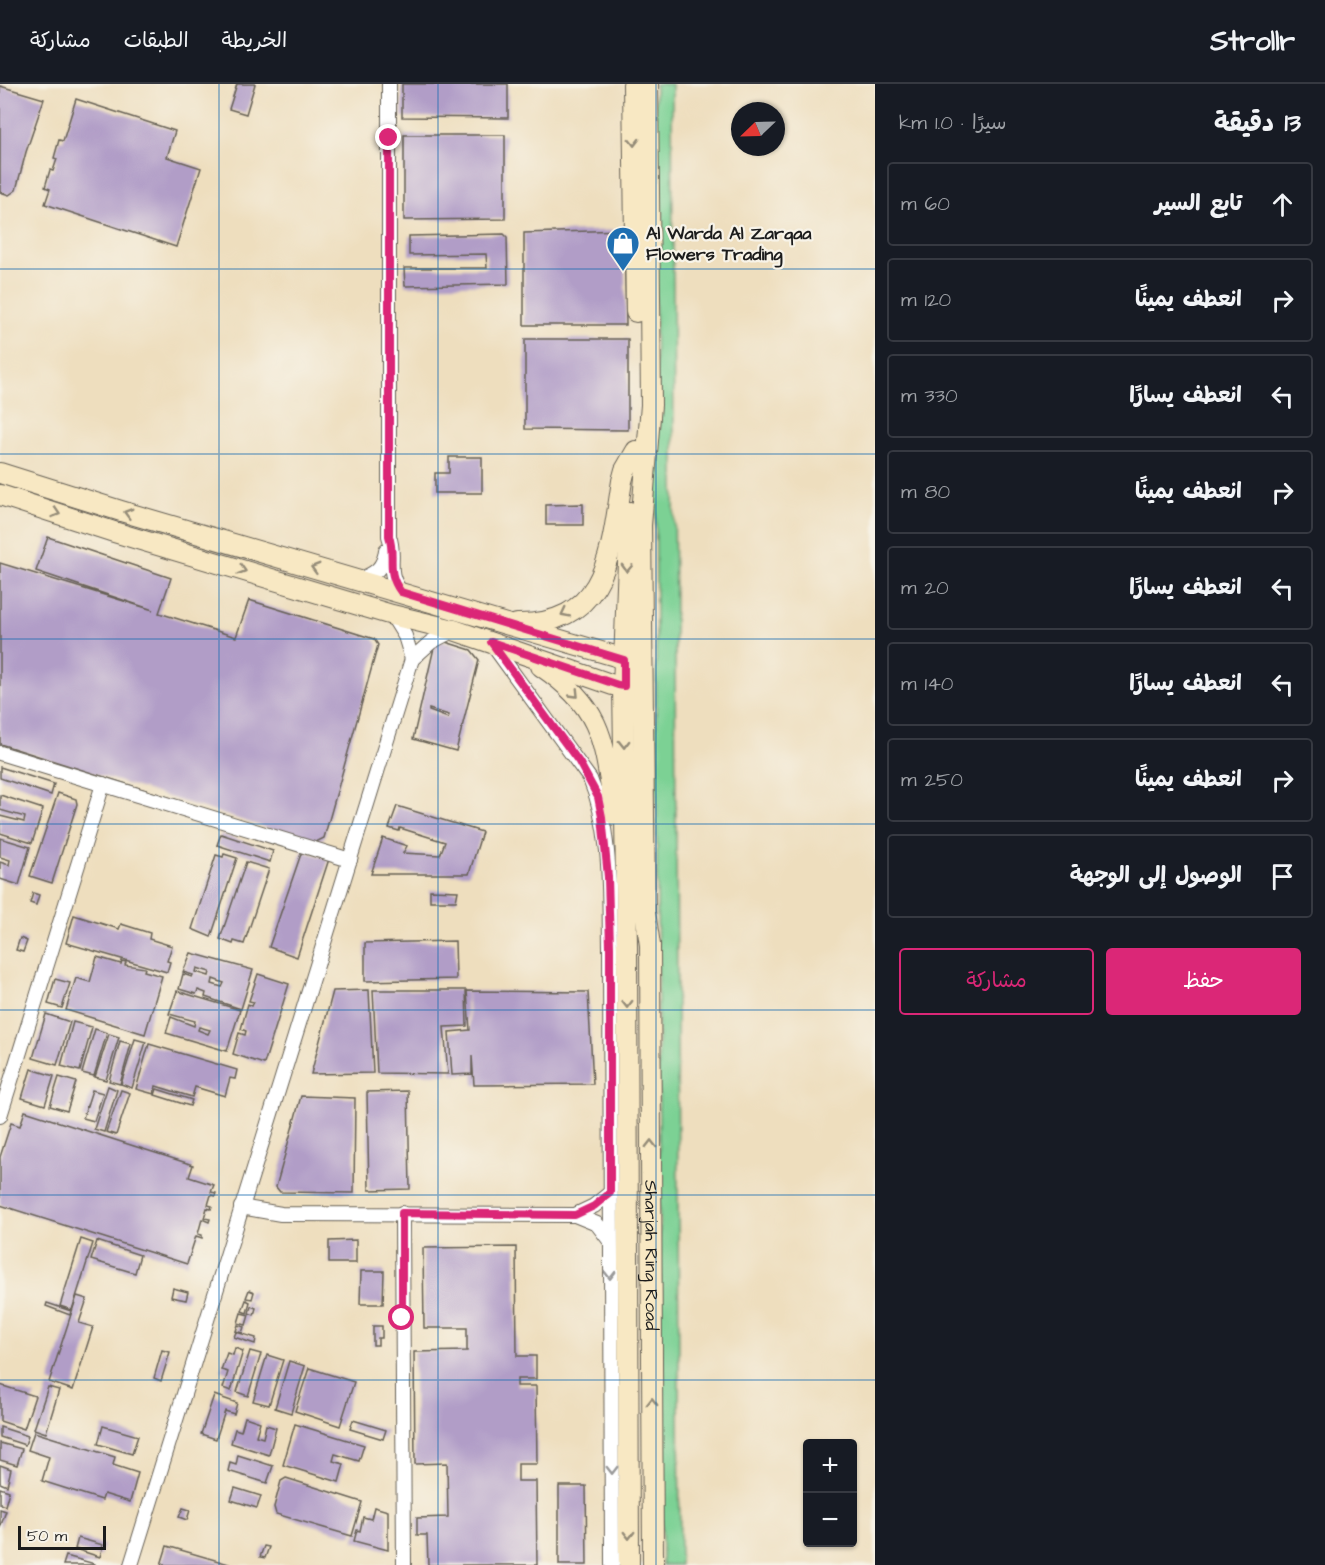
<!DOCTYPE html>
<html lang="ar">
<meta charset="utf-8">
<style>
:root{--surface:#171b24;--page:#20242c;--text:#f1f3f6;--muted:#9ea1a6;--line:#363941;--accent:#db2777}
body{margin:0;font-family:"Architects Daughter","Playpen Sans Arabic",sans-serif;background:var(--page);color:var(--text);direction:rtl}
.controls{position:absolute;right:18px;bottom:18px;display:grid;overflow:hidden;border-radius:6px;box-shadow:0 2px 4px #0004}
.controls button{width:54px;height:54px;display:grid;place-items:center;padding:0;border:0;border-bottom:2px solid var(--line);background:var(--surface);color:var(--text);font:30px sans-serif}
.compass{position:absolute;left:731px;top:18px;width:54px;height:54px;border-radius:50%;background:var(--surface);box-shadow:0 2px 4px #0004;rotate:247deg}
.scale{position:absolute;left:18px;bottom:15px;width:88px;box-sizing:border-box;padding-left:6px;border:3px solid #1c1c1c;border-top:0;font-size:16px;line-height:21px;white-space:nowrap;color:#1c1c1c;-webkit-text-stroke:4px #f7f3e8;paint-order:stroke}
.stop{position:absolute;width:18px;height:18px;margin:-14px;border:4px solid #db2777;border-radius:50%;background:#fff}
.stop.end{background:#db2777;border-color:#fff;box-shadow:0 2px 6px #0008}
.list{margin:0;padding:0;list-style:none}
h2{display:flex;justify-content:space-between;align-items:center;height:78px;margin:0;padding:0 24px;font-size:26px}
h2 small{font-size:20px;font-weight:400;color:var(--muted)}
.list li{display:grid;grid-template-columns:39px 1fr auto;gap:18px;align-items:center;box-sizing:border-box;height:84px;margin:0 12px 12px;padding:0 12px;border:2px solid var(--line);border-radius:6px}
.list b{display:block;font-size:22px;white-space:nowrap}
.list em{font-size:20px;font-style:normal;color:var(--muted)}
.actions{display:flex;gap:12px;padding:18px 24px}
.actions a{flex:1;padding:14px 0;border:2px solid var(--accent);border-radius:6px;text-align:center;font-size:21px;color:var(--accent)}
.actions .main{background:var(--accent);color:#fff}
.icon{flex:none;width:33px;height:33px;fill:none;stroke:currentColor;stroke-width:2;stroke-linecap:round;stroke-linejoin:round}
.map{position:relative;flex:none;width:875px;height:1481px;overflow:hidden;direction:ltr}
header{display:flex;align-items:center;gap:36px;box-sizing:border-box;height:84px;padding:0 30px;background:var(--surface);border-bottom:2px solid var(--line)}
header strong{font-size:28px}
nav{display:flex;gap:33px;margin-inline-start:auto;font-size:21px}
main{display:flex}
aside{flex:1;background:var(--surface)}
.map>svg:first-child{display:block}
</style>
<header>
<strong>Strollr</strong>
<nav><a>الخريطة</a><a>الطبقات</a><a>مشاركة</a></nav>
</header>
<main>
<aside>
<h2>13 دقيقة<small>سيرًا · 1.0 km</small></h2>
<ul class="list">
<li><svg class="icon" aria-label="ahead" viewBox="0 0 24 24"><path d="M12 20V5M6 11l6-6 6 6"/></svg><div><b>تابع السير</b></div><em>60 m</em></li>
<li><svg class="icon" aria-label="right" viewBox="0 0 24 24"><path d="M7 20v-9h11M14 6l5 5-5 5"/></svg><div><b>انعطف يمينًا</b></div><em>120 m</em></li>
<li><svg class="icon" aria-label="left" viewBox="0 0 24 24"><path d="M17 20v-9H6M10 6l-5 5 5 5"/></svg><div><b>انعطف يسارًا</b></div><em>330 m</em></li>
<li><svg class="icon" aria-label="right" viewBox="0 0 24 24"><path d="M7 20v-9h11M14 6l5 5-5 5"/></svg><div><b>انعطف يمينًا</b></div><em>80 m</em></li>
<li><svg class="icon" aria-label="left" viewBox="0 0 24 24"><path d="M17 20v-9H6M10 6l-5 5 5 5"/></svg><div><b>انعطف يسارًا</b></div><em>20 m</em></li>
<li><svg class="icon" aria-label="left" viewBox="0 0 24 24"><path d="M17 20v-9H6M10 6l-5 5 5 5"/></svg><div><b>انعطف يسارًا</b></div><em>140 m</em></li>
<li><svg class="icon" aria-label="right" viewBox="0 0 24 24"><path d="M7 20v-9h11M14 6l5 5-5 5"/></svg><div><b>انعطف يمينًا</b></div><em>250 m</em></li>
<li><svg class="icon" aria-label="arrive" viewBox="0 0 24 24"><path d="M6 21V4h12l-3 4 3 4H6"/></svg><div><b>الوصول إلى الوجهة</b></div></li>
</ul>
<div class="actions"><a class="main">حفظ</a><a>مشاركة</a></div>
</aside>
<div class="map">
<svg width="875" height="1481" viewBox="0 0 875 1481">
<rect width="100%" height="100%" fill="#f7f3e8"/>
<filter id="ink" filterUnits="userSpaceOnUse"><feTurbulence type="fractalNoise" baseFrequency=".0167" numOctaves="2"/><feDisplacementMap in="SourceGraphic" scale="12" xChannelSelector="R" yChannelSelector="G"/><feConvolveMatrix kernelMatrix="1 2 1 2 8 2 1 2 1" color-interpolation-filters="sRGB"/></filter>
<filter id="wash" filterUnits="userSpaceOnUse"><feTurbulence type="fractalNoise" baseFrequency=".008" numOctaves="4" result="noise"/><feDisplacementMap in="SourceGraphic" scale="24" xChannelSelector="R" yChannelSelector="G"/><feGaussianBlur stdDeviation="1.35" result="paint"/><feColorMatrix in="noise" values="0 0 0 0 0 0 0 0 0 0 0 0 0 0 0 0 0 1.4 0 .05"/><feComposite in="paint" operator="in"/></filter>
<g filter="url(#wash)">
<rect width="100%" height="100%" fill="#eedebe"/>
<polygon fill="#7cd194" stroke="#4c7658" stroke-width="1.5" points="655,0 672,0 680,1481 662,1481 656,649"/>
<g id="blocks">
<g fill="#b19dc7" fill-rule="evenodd">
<polygon points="237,0 255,0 246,30 229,25"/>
<polygon points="402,0 508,0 508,34 402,33"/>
<polygon points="0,2 44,15 26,68 16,106 9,111 0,108"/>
<polygon points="76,15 175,47 167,73 201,84 176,163 45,120 50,105 45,103 50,86 53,87 57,75 54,74 59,56 63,57"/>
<polygon points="404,51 505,51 505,135 404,136"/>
<polygon points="624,146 626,241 524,241 524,149"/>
<polygon points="504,150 507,153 508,200 405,202 404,184 487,184 486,170 409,171 409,152"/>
<polygon points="525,255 628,255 628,346 525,345"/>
<polygon points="449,373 482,373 482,409 435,409 435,389 449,389"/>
<polygon points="583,420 583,441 546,441 546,421"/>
<polygon points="48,453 171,494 159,529 236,553 249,516 374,555 378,561 324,754 314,759 0,660 0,479 153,526 36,487"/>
<path d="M436 555 471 566 479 576 456 667 413 655ZM429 625 449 631 448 634 429 627Z"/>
<polygon points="0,683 54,700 51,711 0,694"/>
<polygon points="58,709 76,715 77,720 52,799 30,792"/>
<polygon points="0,711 43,725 32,759 0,749 0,732 24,738 25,733 0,726"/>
<polygon points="397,722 482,748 469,790 371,790 383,754 407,762 403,769 440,771 445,758 400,744 399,747 389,744"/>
<polygon points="221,750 273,767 270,778 217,761"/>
<polygon points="0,754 30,763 19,801 0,795 0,778 9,781 10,776 0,773"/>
<polygon points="302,767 329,775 297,873 269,863"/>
<polygon points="224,770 237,774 211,853 192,845 216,771 223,773"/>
<polygon points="246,778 269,785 244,860 234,857 233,860 220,855"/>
<polygon points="430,806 458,807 456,817 430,817"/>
<polygon points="33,809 39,811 36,821 30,819"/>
<polygon points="74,831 119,845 121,840 150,849 149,855 172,862 167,877 170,878 167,888 66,859"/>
<polygon points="20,854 27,857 23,868 16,866"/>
<polygon points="455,857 456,895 365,897 365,859"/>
<path d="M191 869 253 886 241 925 205 913 206 909 198 906 196 910 179 905 183 890 192 893 193 891 183 888ZM197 884 210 888 209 892 196 888ZM213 895 224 899 222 903 212 900Z"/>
<polygon points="97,873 121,880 122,877 126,878 125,881 145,884 144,887 162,892 145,950 66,926 76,894 90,898"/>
<polygon points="258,890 289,900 264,980 233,970 239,949 245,951 246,947 241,945 248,920 252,922 254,918 249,917"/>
<polygon points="55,895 70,899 62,924 48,920"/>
<polygon points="369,906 373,989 311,990 333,907"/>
<polygon points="373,906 466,906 467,942 444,943 448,990 377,989"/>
<path d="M177 907 240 926 227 967 166 949 171 933 194 942 195 937 169 930ZM199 943 210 946 208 950 198 946Z"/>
<polygon points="467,907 588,908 593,1000 474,1001 472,972 472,990 452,991 449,948 470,946"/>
<polygon points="46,930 70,938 57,981 33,974"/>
<polygon points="73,938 92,943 80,987 61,982"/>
<polygon points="95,945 107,949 94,992 82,989"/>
<polygon points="109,950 119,953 106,996 95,993"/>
<polygon points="135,955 146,958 132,1004 121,1000"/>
<polygon points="120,957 131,960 120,1000 109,997"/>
<polygon points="149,960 237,986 235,995 230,994 225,1012 195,1003 192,1013 156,1002 154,1010 136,1005"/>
<polygon points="31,985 54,992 45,1021 22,1014"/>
<polygon points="59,993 76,998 67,1027 50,1022"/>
<polygon points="108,1002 117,1006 104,1048 94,1045"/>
<polygon points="157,1005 192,1016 190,1022 155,1011"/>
<polygon points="92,1006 103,1009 94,1037 83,1034"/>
<polygon points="121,1006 130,1009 116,1051 106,1048"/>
<polygon points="408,1007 410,1105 369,1106 367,1008"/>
<polygon points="301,1012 355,1014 354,1109 280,1108 276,1103"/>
<polygon points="25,1027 193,1081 189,1093 214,1101 211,1108 216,1109 215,1112 211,1111 208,1121 212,1122 211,1125 207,1124 204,1134 210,1135 209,1138 202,1135 198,1150 202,1151 202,1154 196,1152 187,1180 0,1121 0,1073 11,1039 20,1042"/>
<polygon points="81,1155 93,1159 72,1226 60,1222"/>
<polygon points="356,1156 356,1179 329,1179 329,1157"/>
<polygon points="97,1157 140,1171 135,1189 91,1176"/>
<polygon points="516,1163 517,1272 536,1272 536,1295 517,1295 517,1302 536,1302 537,1380 518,1380 518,1397 536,1397 537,1481 428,1481 427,1451 417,1451 417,1434 448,1433 447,1379 415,1380 414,1268 467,1267 467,1244 424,1244 423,1164"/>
<polygon points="361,1187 384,1187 383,1220 360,1220"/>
<polygon points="173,1204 188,1208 186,1216 171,1213"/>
<polygon points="249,1206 254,1208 252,1215 246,1214"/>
<polygon points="77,1212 87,1215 79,1239 93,1243 73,1306 49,1298"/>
<polygon points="246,1216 250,1218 247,1229 242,1227"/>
<polygon points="47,1219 71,1227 70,1231 46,1222"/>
<polygon points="251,1222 256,1224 254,1231 249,1229"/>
<polygon points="241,1229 249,1231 246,1241 238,1239"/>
<polygon points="238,1241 244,1243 242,1249 236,1247"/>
<polygon points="373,1242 382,1242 382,1254 378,1254 378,1261 373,1261"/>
<polygon points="236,1248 256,1254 255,1260 234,1253"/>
<polygon points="235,1264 243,1267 231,1307 223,1304 228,1288 221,1286 227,1269 233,1271"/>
<polygon points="162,1266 170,1268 161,1297 154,1294"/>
<polygon points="250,1267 261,1270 248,1312 237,1308"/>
<polygon points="267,1271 283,1276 269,1321 253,1317"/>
<polygon points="289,1277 305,1282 291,1329 275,1324"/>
<polygon points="309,1284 354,1298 340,1342 295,1327"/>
<polygon points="0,1301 35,1312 24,1345 0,1337"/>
<polygon points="48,1303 59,1306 46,1349 34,1345"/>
<polygon points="214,1311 237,1319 234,1330 225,1327 216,1355 201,1350"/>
<polygon points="245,1333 260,1338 256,1352 263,1354 266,1341 276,1344 269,1371 231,1359 235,1345 241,1347"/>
<polygon points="353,1336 386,1346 383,1355 350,1345"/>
<polygon points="295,1340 364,1361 359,1377 335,1370 333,1377 344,1380 339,1398 283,1381"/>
<polygon points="103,1342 138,1352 132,1370 98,1360"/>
<polygon points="0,1343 28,1352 25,1361 0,1353"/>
<polygon points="34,1348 115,1373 113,1381 138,1389 130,1418 104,1410 102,1416 42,1397 49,1373 28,1366"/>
<polygon points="0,1359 22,1365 17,1381 0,1376"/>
<polygon points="238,1371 273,1382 267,1399 228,1387 230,1379 236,1381"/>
<polygon points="0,1381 11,1385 7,1402 0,1399"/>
<polygon points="286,1394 362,1418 352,1452 276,1430 274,1423 281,1397"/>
<polygon points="559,1402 586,1402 587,1481 559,1481"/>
<polygon points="0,1404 9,1407 5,1422 0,1420"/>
<polygon points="235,1404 261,1412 257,1424 231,1416"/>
<polygon points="374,1423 388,1427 388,1466 354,1457 357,1446 360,1447 363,1433 371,1435"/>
<polygon points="183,1424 190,1426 187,1436 179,1433"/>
<polygon points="0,1425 6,1427 0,1444"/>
<polygon points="78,1454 103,1461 100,1473 75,1465"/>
<polygon points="167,1462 229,1480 229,1481 161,1481"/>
<polygon points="264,1462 269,1463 265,1474 260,1473"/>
<polygon points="66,1472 95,1480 95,1481 63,1481"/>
</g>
</g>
</g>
<g filter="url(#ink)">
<use href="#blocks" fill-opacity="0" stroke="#666055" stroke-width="1.5"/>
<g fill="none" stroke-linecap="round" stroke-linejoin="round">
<defs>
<g id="street">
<path d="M389 0V452C397 474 384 486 401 508"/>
<path d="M358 496C375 490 384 484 386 466"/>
<polyline points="392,531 405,552 412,575"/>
<path d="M492 560 590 695C612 747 609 807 610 863L612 1481"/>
<polyline points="0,669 350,776"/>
<polyline points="0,1032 103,700"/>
<polyline points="241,1123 281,1130 575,1131 597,1140 610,1157"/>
<polyline points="402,1129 404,1481"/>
<polyline points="575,1131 594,1122 610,1109"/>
<polyline points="131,1481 412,575 431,558 454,546"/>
</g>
<g id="secondary">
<polyline points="633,0 636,228"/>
<path id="s1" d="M648 0 651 321 641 441 645 828 650 861 653 1481"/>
<polyline points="0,389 121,427 615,572 624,576 633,585"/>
<polyline points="0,411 114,448 392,531 454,546 613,601 623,602 633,598"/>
<path d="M517 540C609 541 611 465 622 397L625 386 636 367"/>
<path d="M541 582C605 625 604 660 615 731"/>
<polyline points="629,1481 627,862 623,602 630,428"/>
</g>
</defs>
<use href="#street" stroke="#666055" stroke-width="16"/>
<use href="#secondary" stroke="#666055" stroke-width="22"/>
<use href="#street" stroke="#fff" stroke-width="14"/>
<use href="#secondary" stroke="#f8e8c3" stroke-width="20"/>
</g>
<defs><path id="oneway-chevron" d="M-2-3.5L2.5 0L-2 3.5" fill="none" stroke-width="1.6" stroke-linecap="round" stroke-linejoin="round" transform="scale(1.5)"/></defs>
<g stroke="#958c78">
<use href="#oneway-chevron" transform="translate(634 58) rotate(89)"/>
<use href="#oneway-chevron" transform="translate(56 429) rotate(18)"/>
<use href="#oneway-chevron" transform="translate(128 429) rotate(-164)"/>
<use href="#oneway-chevron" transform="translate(315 484) rotate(-164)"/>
<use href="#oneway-chevron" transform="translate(627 484) rotate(92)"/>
<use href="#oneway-chevron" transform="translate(242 486) rotate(17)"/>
<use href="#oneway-chevron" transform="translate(565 529) rotate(153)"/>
<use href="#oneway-chevron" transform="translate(575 610) rotate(46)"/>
<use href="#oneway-chevron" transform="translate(624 660) rotate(89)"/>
<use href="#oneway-chevron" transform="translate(627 920) rotate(90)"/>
<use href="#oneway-chevron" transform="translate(651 1060) rotate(-90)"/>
<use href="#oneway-chevron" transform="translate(652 1318) rotate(-90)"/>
<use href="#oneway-chevron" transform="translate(629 1451) rotate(90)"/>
</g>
<g stroke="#999">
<use href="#oneway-chevron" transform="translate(610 1191) rotate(90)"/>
<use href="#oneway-chevron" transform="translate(612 1386) rotate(90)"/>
</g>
</g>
<g fill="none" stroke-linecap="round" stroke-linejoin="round" filter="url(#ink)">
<path stroke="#db2777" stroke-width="8" d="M389 54V452C396 473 385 487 401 508L624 576V602L618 601 491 558 579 678 598 713 602 733 608 793 610 863V1109L594 1122 575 1131 402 1129V1234"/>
</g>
<path fill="none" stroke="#1f6fb2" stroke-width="1.5" stroke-opacity="0.55" d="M219 0V1481M438 0V1481M656 0V1481M0 185H875M0 370H875M0 555H875M0 740H875M0 926H875M0 1111H875M0 1296H875"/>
<defs>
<symbol id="shop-pin" viewBox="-11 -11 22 30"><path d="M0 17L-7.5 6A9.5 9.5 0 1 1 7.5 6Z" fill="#1f6fb2" stroke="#f7f3e8"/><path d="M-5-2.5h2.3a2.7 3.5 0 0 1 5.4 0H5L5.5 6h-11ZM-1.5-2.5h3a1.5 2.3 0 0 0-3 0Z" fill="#fff"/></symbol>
</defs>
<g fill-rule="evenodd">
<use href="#shop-pin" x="604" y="140" width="38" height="52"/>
</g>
<g text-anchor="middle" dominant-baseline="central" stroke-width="4.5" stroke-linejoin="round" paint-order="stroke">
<g font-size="18" font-weight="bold" fill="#1c1c1c" stroke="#f7f3e8" text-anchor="start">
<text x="646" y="149">Al Warda Al Zarqaa<tspan x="646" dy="21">Flowers Trading</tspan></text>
</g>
<g font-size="18" fill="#1c1c1c" stroke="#f7f3e8">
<text stroke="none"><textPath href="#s1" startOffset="1172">Sharjah Ring Road</textPath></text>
</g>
</g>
</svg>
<div class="controls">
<button>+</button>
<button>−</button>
</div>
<svg class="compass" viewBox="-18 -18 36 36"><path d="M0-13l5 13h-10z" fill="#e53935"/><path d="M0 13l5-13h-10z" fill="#9ea1a6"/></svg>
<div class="scale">50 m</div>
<div class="stop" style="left:402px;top:1234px"></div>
<div class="stop end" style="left:389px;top:54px"></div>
</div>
</main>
